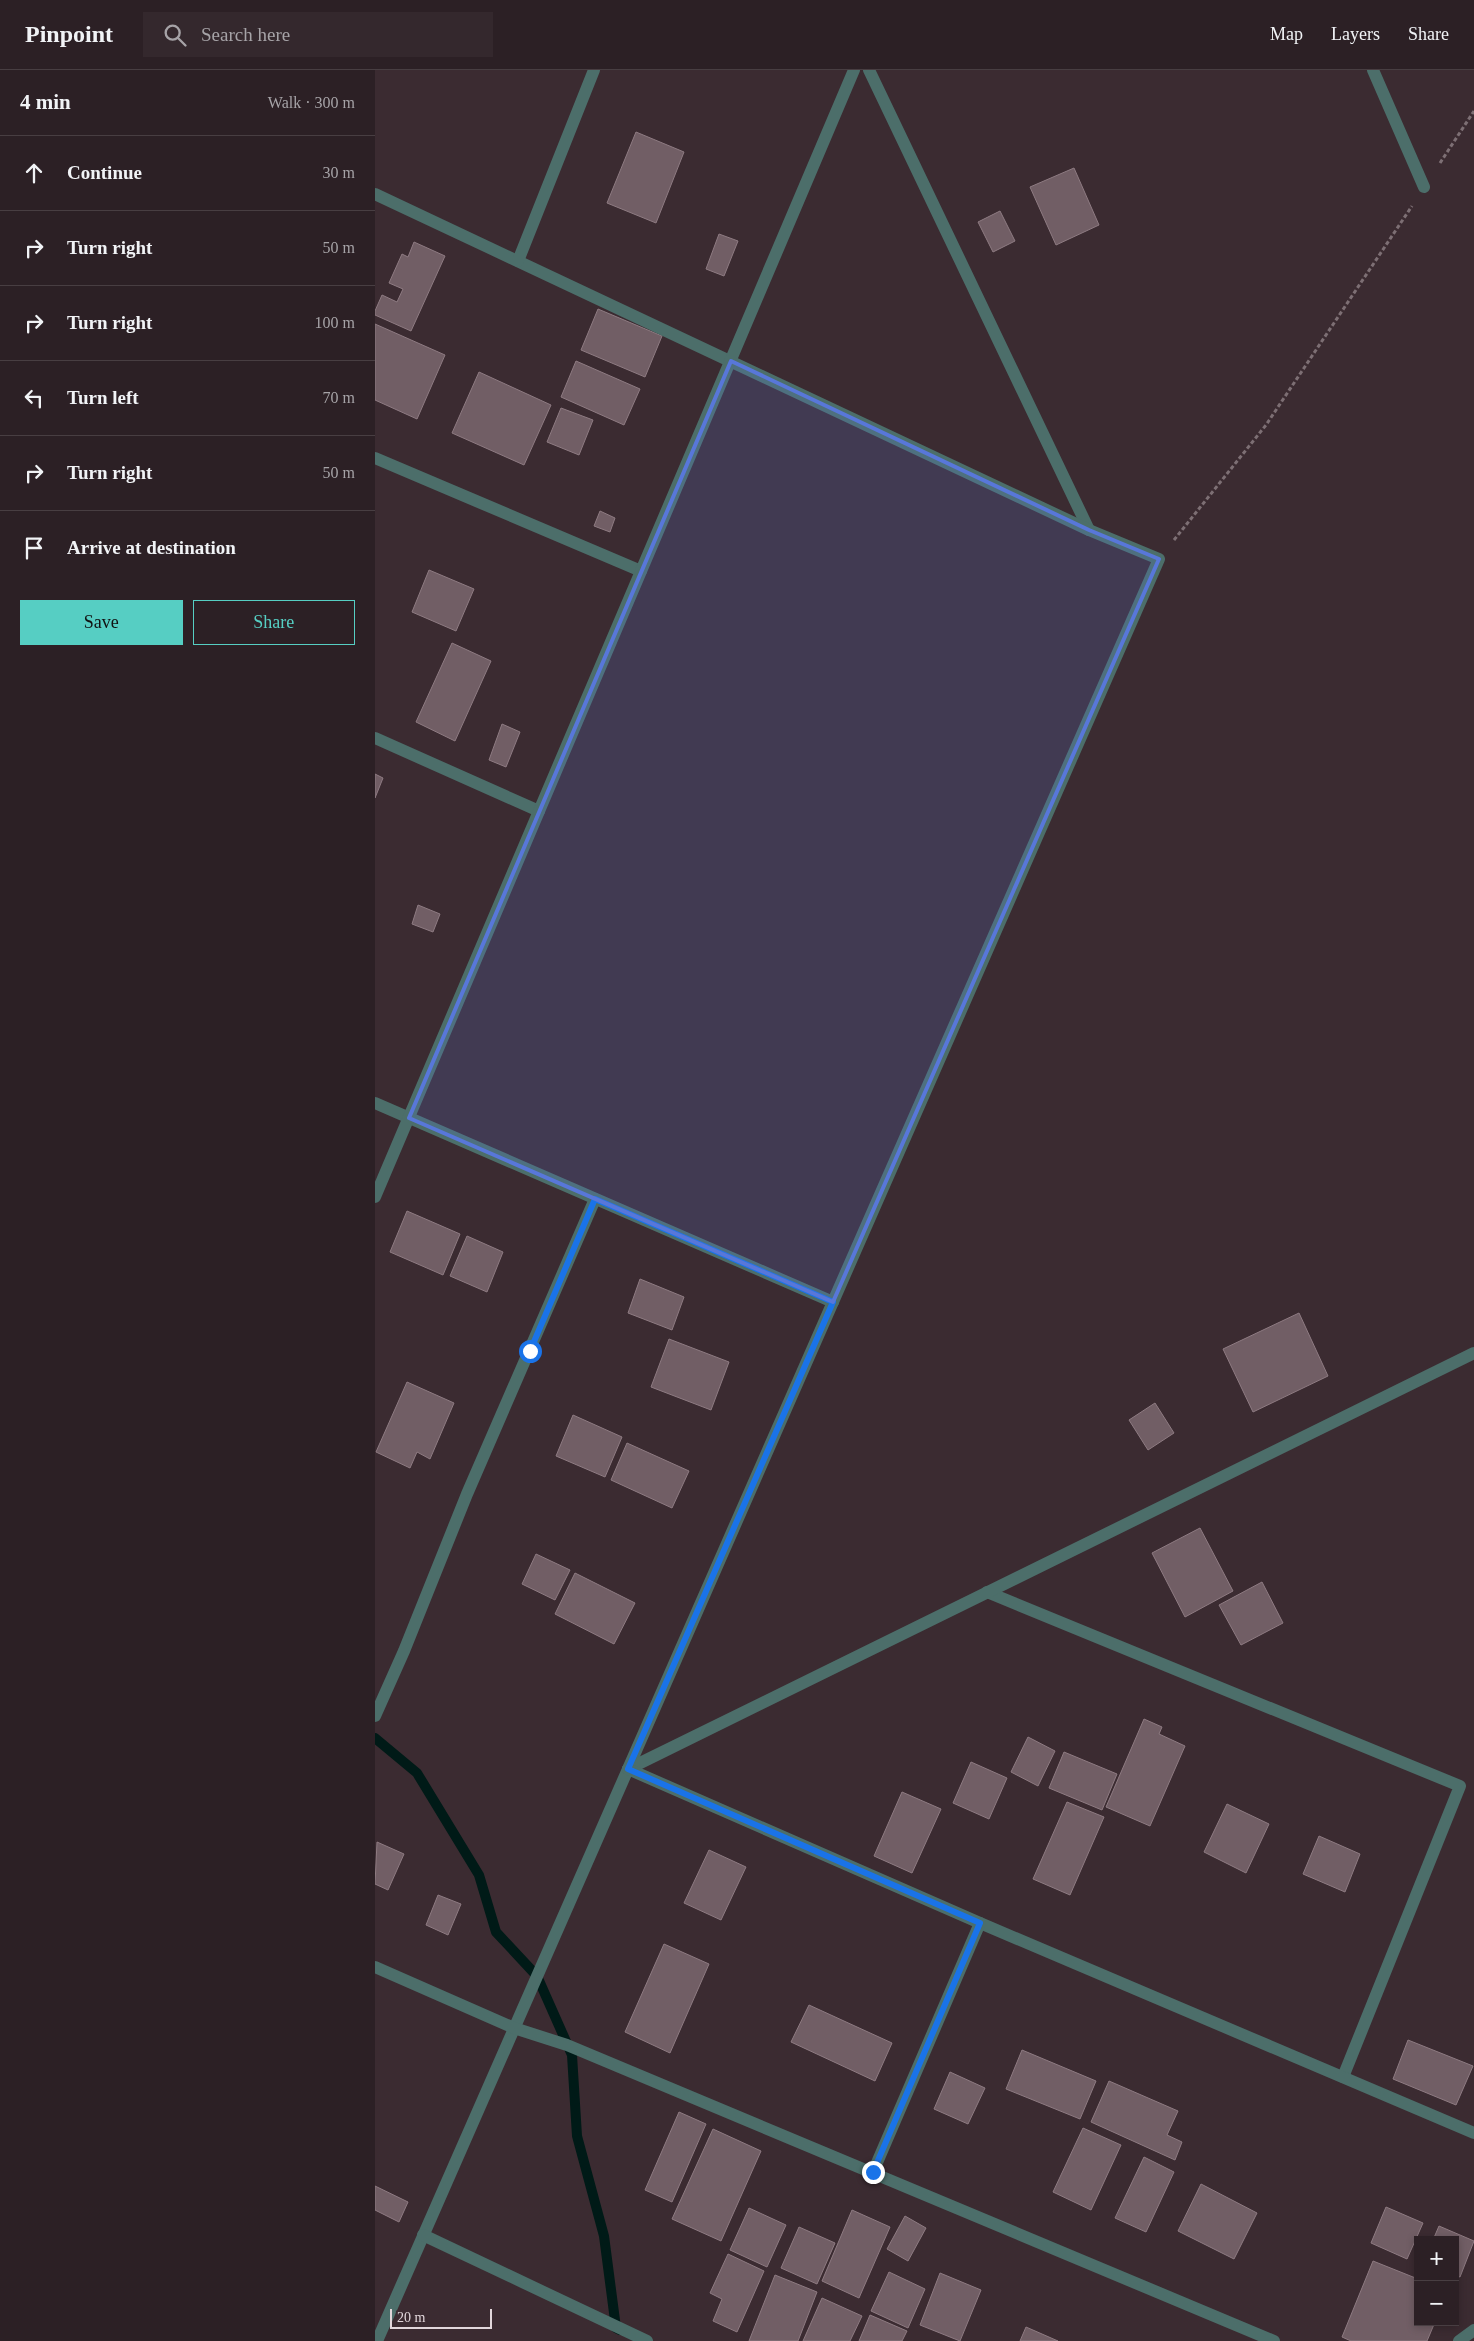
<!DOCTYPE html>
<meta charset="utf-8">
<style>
:root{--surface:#2c2025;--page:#34282d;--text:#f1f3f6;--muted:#a6a3a7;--line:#483e42;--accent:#56cec3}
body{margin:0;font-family:"Times New Roman",serif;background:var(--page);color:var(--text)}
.controls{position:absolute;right:15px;bottom:15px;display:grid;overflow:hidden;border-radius:0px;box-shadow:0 2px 8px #0003}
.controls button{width:45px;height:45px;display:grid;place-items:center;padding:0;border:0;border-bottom:1px solid var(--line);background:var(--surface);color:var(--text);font:25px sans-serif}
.scale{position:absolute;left:15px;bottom:12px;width:102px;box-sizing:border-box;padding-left:5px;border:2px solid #e1d6da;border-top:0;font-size:14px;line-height:18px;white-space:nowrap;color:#e1d6da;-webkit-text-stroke:4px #3b2b31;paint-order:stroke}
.stop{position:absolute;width:15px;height:15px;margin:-11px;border:4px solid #1a73e8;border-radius:50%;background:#fff}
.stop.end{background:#1a73e8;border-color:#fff;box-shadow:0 1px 5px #0008}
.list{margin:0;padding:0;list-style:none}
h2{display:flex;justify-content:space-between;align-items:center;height:65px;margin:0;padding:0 20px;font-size:21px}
h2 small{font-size:16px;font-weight:400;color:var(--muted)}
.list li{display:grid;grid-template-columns:32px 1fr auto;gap:15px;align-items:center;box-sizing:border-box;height:75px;padding:0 20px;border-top:1px solid var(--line)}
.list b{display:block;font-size:19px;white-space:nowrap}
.list em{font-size:16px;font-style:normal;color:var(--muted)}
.actions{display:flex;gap:10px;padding:15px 20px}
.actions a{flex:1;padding:11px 0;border:1px solid var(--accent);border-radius:0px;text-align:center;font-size:18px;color:var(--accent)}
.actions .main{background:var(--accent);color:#111}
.icon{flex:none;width:28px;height:28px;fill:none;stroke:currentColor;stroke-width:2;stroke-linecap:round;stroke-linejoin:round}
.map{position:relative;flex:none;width:1099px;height:2271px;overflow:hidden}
header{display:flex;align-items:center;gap:30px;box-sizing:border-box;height:70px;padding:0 25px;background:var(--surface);border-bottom:1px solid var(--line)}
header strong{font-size:24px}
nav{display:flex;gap:28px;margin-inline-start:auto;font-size:18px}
.search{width:350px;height:45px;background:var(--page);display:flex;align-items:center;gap:12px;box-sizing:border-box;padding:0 18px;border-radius:0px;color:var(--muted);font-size:19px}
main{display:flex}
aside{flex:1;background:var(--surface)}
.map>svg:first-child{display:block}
</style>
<header>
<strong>Pinpoint</strong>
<div class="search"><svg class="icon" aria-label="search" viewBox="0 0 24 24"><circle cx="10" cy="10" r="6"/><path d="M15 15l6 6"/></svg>Search here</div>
<nav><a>Map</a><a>Layers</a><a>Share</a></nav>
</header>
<main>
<aside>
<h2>4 min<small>Walk · 300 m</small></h2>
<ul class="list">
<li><svg class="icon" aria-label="ahead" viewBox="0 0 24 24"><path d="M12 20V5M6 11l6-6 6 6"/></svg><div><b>Continue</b></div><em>30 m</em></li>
<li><svg class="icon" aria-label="right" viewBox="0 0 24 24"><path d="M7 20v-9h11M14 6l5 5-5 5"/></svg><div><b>Turn right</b></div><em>50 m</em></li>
<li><svg class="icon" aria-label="right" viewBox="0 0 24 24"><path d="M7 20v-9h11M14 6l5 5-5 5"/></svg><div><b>Turn right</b></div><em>100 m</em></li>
<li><svg class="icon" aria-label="left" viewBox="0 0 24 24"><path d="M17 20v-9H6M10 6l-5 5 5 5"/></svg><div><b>Turn left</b></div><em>70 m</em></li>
<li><svg class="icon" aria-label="right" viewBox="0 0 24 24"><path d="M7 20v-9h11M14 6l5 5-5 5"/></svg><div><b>Turn right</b></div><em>50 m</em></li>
<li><svg class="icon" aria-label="arrive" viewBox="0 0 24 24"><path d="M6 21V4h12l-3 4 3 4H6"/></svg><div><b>Arrive at destination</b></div></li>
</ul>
<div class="actions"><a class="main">Save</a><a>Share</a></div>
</aside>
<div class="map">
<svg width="1099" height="2271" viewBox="0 0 1099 2271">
<rect width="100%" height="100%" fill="#3b2b31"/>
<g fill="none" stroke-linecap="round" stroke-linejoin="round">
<polyline stroke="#001a17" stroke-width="10" points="0,1668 42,1703 104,1805 121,1862 162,1906 197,1985 202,2066 229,2166 241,2258 245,2260"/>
</g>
<g fill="#715e65" stroke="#8e7b82">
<polygon points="261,62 309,82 281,153 232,133"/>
<polygon points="699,98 724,155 681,175 655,117"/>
<polygon points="625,141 640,171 618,182 603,152"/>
<polygon points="344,164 363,171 349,206 331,199"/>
<polygon points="39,172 70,186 36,261 0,245 0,241 7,225 22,232 28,219 14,213 27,184 33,187"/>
<polygon points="223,239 287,266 270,307 206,280"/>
<polygon points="0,254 70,285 42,349 0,330"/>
<polygon points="201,291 265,319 249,355 186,327"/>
<polygon points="104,302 176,335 149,395 77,363"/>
<polygon points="186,338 218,350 204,385 172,372"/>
<polygon points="225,441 240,448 235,462 219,456"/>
<polygon points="54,500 99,519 81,561 37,542"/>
<polygon points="77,573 116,591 80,671 41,652"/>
<polygon points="127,654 145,662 131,697 114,690"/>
<polygon points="0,704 8,708 0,728"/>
<polygon points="43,835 65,844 58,862 37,854"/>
<polygon points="32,1141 85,1164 68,1205 15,1182"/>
<polygon points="92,1166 128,1182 112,1222 75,1206"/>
<polygon points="265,1209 309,1227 297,1260 253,1243"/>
<polygon points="924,1243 953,1306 878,1342 848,1279"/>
<polygon points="294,1269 354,1292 336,1340 276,1317"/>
<polygon points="32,1312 79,1333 55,1389 42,1382 35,1398 1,1382"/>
<polygon points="780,1333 799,1363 773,1380 754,1350"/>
<polygon points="198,1345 247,1367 230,1407 181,1386"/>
<polygon points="252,1373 314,1401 297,1438 236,1410"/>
<polygon points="825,1458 858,1521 810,1547 777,1483"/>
<polygon points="161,1484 195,1500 180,1530 147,1514"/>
<polygon points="200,1503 260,1533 239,1574 180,1544"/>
<polygon points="887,1512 908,1553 866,1575 844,1535"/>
<polygon points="769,1649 787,1657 784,1664 810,1676 775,1756 731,1737"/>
<polygon points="653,1667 680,1681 663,1716 636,1702"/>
<polygon points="689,1682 742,1704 727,1740 674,1718"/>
<polygon points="596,1692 632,1708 614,1749 578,1733"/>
<polygon points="527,1722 566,1739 537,1803 499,1786"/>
<polygon points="692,1732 729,1747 695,1825 658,1809"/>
<polygon points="852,1734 894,1754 871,1803 829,1782"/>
<polygon points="944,1766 985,1784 970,1822 928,1804"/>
<polygon points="2,1772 29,1784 13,1820 0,1814"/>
<polygon points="334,1780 371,1797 346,1850 309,1833"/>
<polygon points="63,1825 86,1834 73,1865 51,1855"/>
<polygon points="289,1874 334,1894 295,1983 250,1962"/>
<polygon points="434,1935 517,1973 500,2011 416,1972"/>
<polygon points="1033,1970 1098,1996 1081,2035 1018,2009"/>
<polygon points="647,1980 721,2011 705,2049 631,2019"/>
<polygon points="575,2002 610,2018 593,2054 559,2039"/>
<polygon points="734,2011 803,2041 792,2065 807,2072 800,2090 716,2052"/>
<polygon points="304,2042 331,2054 297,2132 270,2120"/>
<polygon points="708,2058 746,2075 716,2140 678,2122"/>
<polygon points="338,2059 386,2081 346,2171 297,2149"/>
<polygon points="769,2087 799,2102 771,2162 740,2148"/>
<polygon points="826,2114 882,2143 859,2189 803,2161"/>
<polygon points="0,2116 33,2132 24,2152 0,2140"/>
<polygon points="1011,2137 1048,2153 1032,2189 996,2173"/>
<polygon points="374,2138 411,2155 392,2197 355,2180"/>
<polygon points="477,2140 515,2157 484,2228 447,2211"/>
<polygon points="530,2146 551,2158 533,2191 512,2179"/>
<polygon points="1064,2156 1099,2171 1085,2207 1080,2205 1080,2170 1058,2170"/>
<polygon points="424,2157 460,2173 442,2214 406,2198"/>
<polygon points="353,2184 389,2201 362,2262 338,2251 347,2229 335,2223"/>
<polygon points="998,2191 1043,2209 1043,2252 1060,2252 1052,2271 976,2271 967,2267"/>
<polygon points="514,2202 550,2219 533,2258 496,2241"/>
<polygon points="565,2203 606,2220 585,2271 545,2255"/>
<polygon points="400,2205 442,2222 423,2271 374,2271"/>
<polygon points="447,2228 487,2246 475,2271 428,2271"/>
<polygon points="495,2245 532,2261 527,2271 484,2271"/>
<polygon points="651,2257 683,2271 645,2271"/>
</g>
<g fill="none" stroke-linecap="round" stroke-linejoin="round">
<g stroke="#7d6f74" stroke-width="3" stroke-dasharray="4 2.5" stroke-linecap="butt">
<polyline points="1065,93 1099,41"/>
<polyline points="799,470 891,355 1037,136"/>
</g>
<g stroke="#4c6e6a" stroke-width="12">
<polyline points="494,0 714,460"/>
<polyline points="998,0 1049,117"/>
<polyline points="0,124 714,460 784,489 2,2271"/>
<polyline points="143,191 219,0"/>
<polyline points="0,388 266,501"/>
<polyline points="0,668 164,741"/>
<polyline points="0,1033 458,1232"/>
<polyline points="0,1127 479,0"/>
<polyline points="612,1522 1085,1716 968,2007"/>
<polyline points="0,1646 29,1581 92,1424 220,1129"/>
<polyline points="253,1699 1099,1283"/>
<polyline points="253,1699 605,1853 1099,2063"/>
<polyline points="0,1897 139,1958 192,1975 899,2271"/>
<polyline points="498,2102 605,1853"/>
<polyline points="48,2165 272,2271"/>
<polyline points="1084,2271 1099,2260"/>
</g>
</g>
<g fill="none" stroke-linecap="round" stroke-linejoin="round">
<polyline stroke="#1a73e8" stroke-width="6" points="155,1281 220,1129 458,1232 253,1699 605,1853 498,2102"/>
</g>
<path fill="#5877d9" fill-opacity="0.2" stroke="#5877d9" stroke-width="4" stroke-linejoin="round" d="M356 291 714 460 784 489 458 1232 34 1048Z"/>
</svg>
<div class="controls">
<button>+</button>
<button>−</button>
</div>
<div class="scale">20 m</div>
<div class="stop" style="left:155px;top:1281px"></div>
<div class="stop end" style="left:498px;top:2102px"></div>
</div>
</main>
